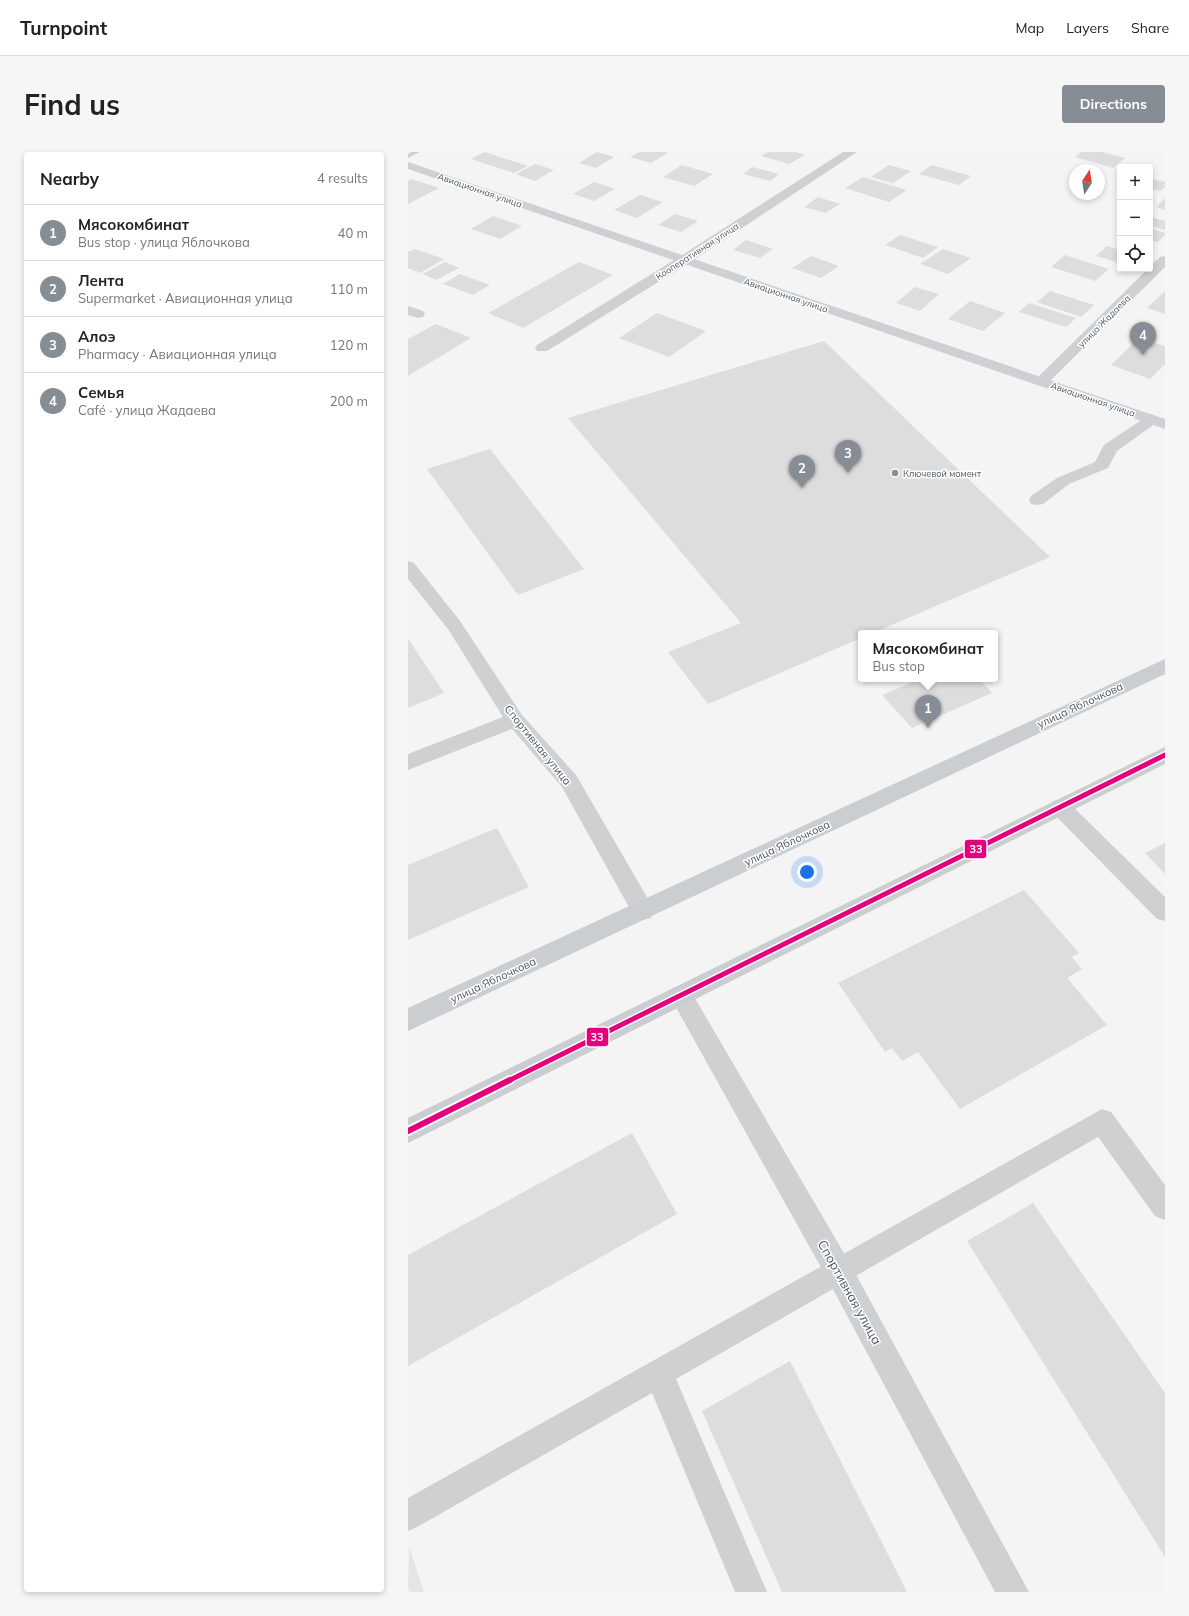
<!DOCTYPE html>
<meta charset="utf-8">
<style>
:root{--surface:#fff;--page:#f6f6f6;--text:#222;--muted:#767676;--line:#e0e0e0;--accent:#868d94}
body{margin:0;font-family:Mulish,sans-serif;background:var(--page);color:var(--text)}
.controls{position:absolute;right:12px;top:12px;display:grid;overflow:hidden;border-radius:4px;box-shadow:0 2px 6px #0003}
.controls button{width:36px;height:36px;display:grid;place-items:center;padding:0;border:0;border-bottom:1px solid var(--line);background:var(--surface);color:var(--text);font:20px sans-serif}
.compass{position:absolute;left:661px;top:12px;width:36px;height:36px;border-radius:50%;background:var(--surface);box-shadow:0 2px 6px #0003;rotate:12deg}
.you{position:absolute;left:399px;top:720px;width:14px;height:14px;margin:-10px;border:3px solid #fff;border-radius:50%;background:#1a73e8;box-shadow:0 0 0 6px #1a73e833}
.badge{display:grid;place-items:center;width:26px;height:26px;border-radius:50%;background:var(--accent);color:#fff;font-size:13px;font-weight:700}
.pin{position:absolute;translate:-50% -33px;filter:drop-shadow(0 1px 2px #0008)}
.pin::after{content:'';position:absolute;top:21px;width:14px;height:12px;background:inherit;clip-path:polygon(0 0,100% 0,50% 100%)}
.popup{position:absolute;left:450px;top:478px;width:140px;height:52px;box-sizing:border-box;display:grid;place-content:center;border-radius:4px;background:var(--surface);filter:drop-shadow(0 1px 3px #0005);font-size:13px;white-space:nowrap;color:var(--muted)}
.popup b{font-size:15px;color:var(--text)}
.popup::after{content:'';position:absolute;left:50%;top:100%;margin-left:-8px;border:8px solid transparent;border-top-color:var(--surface)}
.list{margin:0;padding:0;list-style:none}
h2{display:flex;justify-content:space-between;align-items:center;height:52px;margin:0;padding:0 16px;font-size:17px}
h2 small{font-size:13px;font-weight:400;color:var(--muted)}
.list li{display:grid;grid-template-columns:26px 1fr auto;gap:12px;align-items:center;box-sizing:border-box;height:56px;padding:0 16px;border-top:1px solid var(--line)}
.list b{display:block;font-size:15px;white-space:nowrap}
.list p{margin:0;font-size:13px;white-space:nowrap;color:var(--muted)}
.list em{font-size:13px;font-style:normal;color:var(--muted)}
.icon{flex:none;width:22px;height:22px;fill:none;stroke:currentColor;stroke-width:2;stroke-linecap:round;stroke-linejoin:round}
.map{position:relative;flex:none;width:757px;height:1440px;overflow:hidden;border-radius:4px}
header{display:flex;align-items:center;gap:24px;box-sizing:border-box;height:56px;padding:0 20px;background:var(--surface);border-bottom:1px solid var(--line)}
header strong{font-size:19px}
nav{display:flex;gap:22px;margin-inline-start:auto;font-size:14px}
.intro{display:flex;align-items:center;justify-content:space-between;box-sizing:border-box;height:96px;padding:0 24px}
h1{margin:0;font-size:28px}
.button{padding:10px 18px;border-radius:4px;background:var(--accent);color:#fff;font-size:14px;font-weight:700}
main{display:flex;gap:24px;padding:0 24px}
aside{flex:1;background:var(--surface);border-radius:4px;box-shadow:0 2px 6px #0003}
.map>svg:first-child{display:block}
</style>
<header>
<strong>Turnpoint</strong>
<nav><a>Map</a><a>Layers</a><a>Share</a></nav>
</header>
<div class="intro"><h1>Find us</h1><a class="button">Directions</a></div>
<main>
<aside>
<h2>Nearby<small>4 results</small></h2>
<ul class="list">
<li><span class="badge">1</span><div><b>Мясокомбинат</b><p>Bus stop · улица Яблочкова</p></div><em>40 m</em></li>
<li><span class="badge">2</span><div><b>Лента</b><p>Supermarket · Авиационная улица</p></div><em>110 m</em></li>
<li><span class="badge">3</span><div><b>Алоэ</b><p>Pharmacy · Авиационная улица</p></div><em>120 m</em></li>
<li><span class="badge">4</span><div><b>Семья</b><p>Café · улица Жадаева</p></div><em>200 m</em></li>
</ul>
</aside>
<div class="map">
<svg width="757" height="1440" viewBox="0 0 757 1440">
<rect width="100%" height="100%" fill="#f4f4f4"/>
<polygon fill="#e6e5e6" points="1,1394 16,1440 0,1440"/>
<g fill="#ddddde">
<polygon points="77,0 120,14 106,21 63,7"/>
<polygon points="189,0 206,5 188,16 171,11"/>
<polygon points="232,0 255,0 260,1 243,11 222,5"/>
<polygon points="360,0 388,0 397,3 381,12 353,4"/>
<polygon points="673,0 694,0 717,6 705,16 667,5"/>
<polygon points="127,12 146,18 127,29 108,22"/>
<polygon points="274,13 305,22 286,34 255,25"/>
<polygon points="481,13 503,19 485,31 463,25"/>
<polygon points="524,13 563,24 551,33 511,22"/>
<polygon points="344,15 371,22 362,29 335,22"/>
<polygon points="455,25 499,38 481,50 437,36"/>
<polygon points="742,26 757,30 757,35 753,39 742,37"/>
<polygon points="4,27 31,36 0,52 0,29"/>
<polygon points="186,30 207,37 186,49 165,42"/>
<polygon points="232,43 255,50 229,66 206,58"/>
<polygon points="410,45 432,52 418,61 396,55"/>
<polygon points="757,46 757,58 748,55"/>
<polygon points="267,62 290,69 273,80 250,73"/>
<polygon points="85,64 114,74 92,87 63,77"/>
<polygon points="742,65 757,69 757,78 742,74"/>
<polygon points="742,76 757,81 757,83 750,90 742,88"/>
<polygon points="492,83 530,95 515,106 477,93"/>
<polygon points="338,88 365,97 352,106 325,98"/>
<polygon points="699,94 712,98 712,111 688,104"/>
<polygon points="7,97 36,107 12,121 0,116 0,100"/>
<polygon points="535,97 563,106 540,122 512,112"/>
<polygon points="657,103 701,117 687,129 643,115"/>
<polygon points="403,104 431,114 413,126 384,116"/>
<polygon points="37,110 51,116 28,128 15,122"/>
<polygon points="171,110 205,123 115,176 80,161"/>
<polygon points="52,122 82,133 65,143 35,132"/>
<polygon points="507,135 531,142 512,159 488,151"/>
<polygon points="642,139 686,153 673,165 629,150"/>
<polygon points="757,139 757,162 739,156"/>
<polygon points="562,149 597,161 575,179 540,167"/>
<polygon points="621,151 668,166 658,175 611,160"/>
<polygon points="249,161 298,179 261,205 211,186"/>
<polygon points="28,172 63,186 0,224 0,187"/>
<polygon points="731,186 757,194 757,212 742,227 703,213"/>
<polygon points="416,189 642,405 465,481 453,481 453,486 300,552 260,500 333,471 160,266"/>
<polygon points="82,297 176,417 110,443 19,317"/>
<polygon points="0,488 1,488 36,541 0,556"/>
<polygon points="512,527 571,527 584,541 504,576 474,543"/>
<polygon points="89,676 121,735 0,788 0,713"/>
<polygon points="757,691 757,722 737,701"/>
<polygon points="616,738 671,801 664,805 674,817 659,826 699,873 552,957 510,900 494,909 484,896 477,900 430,831"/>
<polygon points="224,981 269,1062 0,1214 0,1103"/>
<polygon points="625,1051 757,1241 757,1405 559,1089"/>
<polygon points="382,1209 499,1440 374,1440 294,1259"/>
</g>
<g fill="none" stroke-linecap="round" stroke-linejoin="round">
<g fill="#ced0d2" fill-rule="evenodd">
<polygon points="743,263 748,265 751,268 748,271 709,299 700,316 661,332 635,352 629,353 623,352 621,348 623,344 649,326 687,310 696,293 738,265"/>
<polygon points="652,647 659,649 757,745 757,769 749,767 645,661 641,655 645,649"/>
<polygon points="694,957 703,960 757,1033 757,1068 747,1064 690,985 268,1227 359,1440 327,1440 244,1241 11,1374 0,1379 0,1346"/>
</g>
<g fill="#ced0d2" fill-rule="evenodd">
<polygon points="0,0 12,0 0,6"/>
<polygon points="435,0 449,0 281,111 139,199 129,199 127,196 129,193 271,105"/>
<polygon points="757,104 757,115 639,232 629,232 627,229 629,226 752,105"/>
<polygon points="0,154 15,159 17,162 15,165 10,166 0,163"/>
<polygon points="0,409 6,411 52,469 114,563 168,623 243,752 246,759 243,766 235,768 227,766 154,635 104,577 0,618 0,602 95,565 40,477 0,427"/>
<polygon points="273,833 281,836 440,1108 621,1440 587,1440 420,1128 265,850 261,843 265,836"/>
</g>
<polygon fill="#ced0d4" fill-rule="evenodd" points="0,10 757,267 757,277 0,17"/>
<g fill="#caced1" fill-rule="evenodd">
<polygon points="757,507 757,522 0,879 0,856"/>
<polygon points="757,595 757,612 0,991 0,966"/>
</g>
<defs>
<polyline id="bus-1-far1" points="100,929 757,603"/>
<polyline id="bus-1" points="0,979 102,928"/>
</defs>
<use href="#bus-1-far1" stroke="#fff" stroke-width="8"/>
<use href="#bus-1" stroke="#fff" stroke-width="10"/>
<use href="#bus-1-far1" stroke="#e5007d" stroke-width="5"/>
<use href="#bus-1" stroke="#e5007d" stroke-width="6"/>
</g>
<circle fill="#868d94" stroke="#fff" stroke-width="1.5" cx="487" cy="321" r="4"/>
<g text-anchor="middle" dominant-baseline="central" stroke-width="3" stroke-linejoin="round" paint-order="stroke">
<g font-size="9" fill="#4a5661" stroke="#fff">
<text transform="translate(72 38) rotate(19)">Авиационная улица</text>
<text transform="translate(289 99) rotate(-33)">Кооперативная улица</text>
<text transform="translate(378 143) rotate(19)">Авиационная улица</text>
<text transform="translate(696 169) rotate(-45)">улица Жадаева</text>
<text transform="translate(685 247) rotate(19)">Авиационная улица</text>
</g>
<g font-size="9" fill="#4a5661" stroke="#fff" text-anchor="start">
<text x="495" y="321">Ключевой момент</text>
</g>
<g font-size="11" fill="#4a5661" stroke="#fff">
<text transform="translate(672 553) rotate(-25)">улица Яблочкова</text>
<text transform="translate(130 593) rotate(51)">Спортивная улица</text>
<text transform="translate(379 691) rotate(-25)">улица Яблочкова</text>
<text transform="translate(85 828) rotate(-25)">улица Яблочкова</text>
</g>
<g font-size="13" fill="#4a5661" stroke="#fff">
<text transform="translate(442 1140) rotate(61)">Спортивная улица</text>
</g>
</g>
<g stroke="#fff" stroke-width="1.5">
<rect x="556" y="687" width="23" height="20" rx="4" fill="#e5007d"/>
<rect x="178" y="875" width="23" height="20" rx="4" fill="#e5007d"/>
</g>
<g font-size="11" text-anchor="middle" font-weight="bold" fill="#fff">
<text x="568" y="701">33</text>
<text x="189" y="889">33</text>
</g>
</svg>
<div class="controls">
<button>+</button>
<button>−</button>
<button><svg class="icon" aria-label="locate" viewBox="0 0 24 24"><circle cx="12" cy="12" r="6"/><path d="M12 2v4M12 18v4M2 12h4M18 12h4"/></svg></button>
</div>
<svg class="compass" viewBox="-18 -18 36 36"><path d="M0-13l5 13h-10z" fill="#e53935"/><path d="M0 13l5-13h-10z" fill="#767676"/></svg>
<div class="you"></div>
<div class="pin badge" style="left:520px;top:576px">1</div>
<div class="popup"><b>Мясокомбинат</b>Bus stop</div>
<div class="pin badge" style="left:394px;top:336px">2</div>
<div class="pin badge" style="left:440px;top:321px">3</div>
<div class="pin badge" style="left:735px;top:203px">4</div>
</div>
</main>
